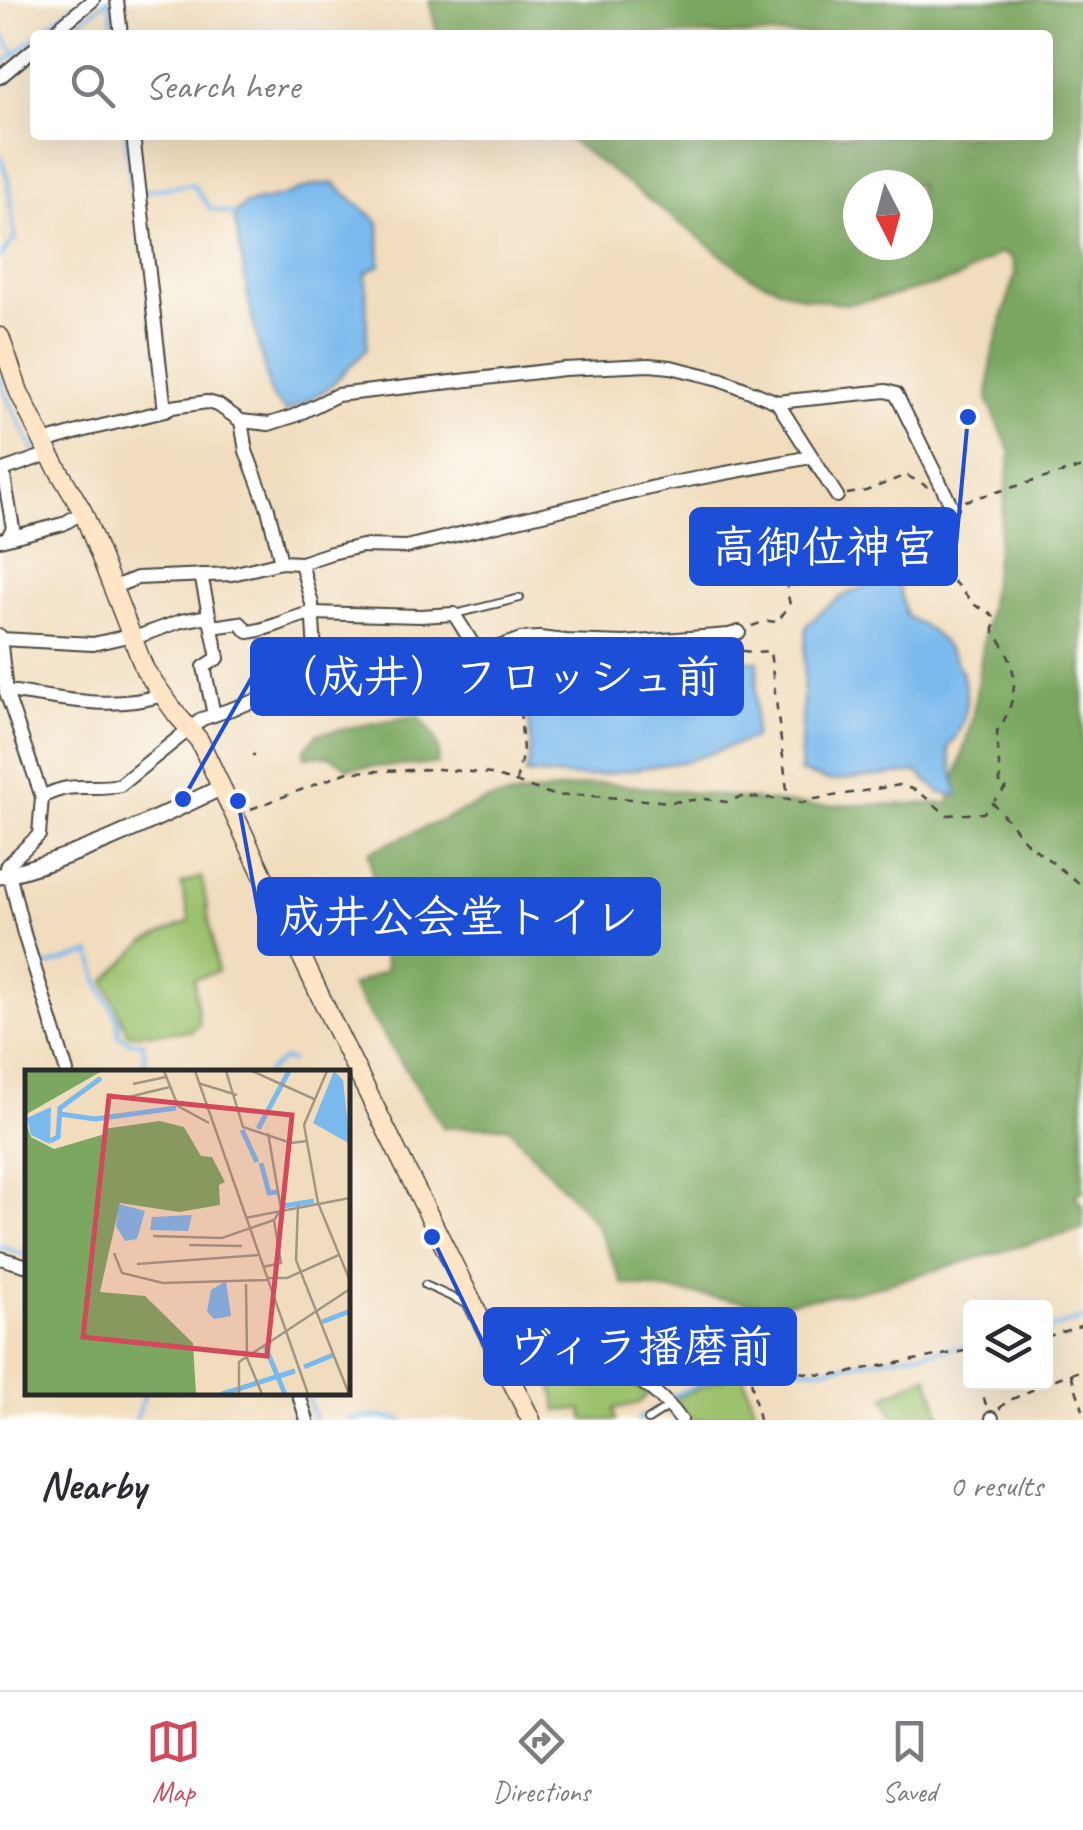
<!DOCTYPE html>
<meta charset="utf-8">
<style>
:root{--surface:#fff;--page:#f2f2f3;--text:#2b2b33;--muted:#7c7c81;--line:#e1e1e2;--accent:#d1495b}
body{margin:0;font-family:Caveat,"Klee One",sans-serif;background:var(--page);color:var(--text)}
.controls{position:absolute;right:30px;bottom:30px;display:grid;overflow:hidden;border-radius:10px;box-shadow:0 10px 40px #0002}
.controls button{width:90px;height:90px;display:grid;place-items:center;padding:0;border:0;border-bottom:2px solid var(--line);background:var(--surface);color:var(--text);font:50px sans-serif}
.compass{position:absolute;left:843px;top:170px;width:90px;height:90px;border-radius:50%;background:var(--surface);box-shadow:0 10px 40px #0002;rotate:174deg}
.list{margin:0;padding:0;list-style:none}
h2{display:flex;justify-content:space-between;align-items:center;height:130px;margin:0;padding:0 40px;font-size:42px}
h2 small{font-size:32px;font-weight:400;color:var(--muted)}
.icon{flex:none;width:55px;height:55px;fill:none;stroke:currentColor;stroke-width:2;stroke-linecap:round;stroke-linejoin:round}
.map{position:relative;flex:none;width:1083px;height:1420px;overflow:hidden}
.search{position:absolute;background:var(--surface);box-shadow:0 10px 40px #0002;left:30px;right:30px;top:30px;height:110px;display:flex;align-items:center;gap:25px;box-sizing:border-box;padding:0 35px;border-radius:10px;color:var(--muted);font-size:38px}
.sheet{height:270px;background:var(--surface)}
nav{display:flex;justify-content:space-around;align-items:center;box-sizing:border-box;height:140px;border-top:2px solid var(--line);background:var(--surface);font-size:28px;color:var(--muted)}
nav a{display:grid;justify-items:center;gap:5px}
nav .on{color:var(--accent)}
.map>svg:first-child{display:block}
</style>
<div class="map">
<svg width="1083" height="1420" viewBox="0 0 1083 1420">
<rect width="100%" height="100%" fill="#fdfcf7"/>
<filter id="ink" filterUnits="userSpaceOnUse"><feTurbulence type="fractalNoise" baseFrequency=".01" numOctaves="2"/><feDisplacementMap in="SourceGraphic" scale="20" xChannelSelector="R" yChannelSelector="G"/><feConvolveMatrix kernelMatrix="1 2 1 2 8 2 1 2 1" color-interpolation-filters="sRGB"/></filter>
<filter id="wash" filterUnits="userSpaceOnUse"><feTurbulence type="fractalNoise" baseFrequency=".0048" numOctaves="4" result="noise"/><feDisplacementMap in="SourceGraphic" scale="40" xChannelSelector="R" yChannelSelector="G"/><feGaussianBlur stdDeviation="2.25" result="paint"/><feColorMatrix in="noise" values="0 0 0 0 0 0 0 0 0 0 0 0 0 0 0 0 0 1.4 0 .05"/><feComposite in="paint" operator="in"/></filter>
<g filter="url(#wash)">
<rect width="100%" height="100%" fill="#f1ddbd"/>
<g fill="#9bc16c" stroke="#63764c" stroke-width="2.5">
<polygon points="202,877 217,968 217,972 194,979 199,1025 191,1031 128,1034 105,981 145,942 190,921 181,884"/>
<polygon points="549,1345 610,1368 648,1394 639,1403 614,1409 616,1420 585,1420 582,1409 557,1411 555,1394 553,1393"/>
<polygon points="742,1372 758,1420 689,1420 675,1397"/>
<polygon points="928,1376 942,1420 895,1420 885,1396"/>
</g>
<g fill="#7ca760" stroke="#546946" stroke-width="2.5" fill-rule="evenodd">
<path d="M429 0H1083V1191L1075 1195 1083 1207V1229L860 1291 769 1305 623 1284 596 1224 507 1126 444 1128 351 986 386 970 369 852 488 800 603 783 813 806 949 803 973 715 1011 453 988 401 991 359 1015 274 1012 258 1000 253 957 279 888 297 847 304 802 297 751 277 563 135H1048V35H441L437 32ZM858 185H918V245H858Z"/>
<path d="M418 715C430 730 444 744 437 764L347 768C333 755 324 753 305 757L304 751 317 734Z"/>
</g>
<g fill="#79b9ed" stroke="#52728c" stroke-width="2.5">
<polygon points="333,183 379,222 380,265 366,273 367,349 327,389 286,412 271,395 252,318 234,214 246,204 280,197 314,185"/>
<path d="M886 579 898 584 906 616C914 621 926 626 933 633 968 664 979 710 948 747L958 796 941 793 917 772 830 781 800 772 806 626C835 597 848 592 886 579Z"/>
<path d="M708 656 733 661H758L754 738 687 761 585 777 526 774C536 743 526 726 528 695L540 684 553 678 593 667Z"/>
</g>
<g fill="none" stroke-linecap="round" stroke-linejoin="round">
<g stroke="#79b9ed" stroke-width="4">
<polyline points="110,0 114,35"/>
<polyline points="0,28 11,48 26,64"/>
<polyline points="37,35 80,0"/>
<polyline points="63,35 107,0"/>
<polyline points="0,66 35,37"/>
<polyline points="0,87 35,58"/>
<polyline points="125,135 132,193 192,184 211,209 234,214"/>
<polyline points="0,156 8,178 15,239 0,257"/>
<polyline points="0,374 4,392 34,450"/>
<polyline points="18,885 21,886 42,964 46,966 91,953 99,982 118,1021 119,1035 130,1042 143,1042 146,1072"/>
<polyline points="267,1072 283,1059 291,1061"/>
<polyline points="0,1246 28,1256"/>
<polyline points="1046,1330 1083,1319"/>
<polyline points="290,1392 299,1420"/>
<polyline points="306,1392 315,1420"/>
<polyline points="136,1420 145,1392"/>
<polyline points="348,1420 376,1417 403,1420"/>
<polyline points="638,1420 663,1406 673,1396 728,1371 780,1366 820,1369 970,1345"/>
</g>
</g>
</g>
<g filter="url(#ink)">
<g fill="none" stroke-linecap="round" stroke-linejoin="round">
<defs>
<g id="service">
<polyline points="455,614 520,598"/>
<polyline points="425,1285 469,1305"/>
<polyline points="648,1420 668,1407"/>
</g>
<g id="minor">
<polyline points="117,0 121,35"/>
<polyline points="50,35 93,0"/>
<polyline points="0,77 35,48"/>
<polyline points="133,135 165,411"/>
<polyline points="777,402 886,391 896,394 952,507"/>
<polyline points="241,421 246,451 268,509 281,562"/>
<polyline points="44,442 85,430 165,411 172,407 207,402 218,405 241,421 269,424 294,416 337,395 564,369 649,365 671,367 720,379 777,402 837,496"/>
<polyline points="0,471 49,454"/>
<polyline points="3,471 13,528 8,537"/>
<polyline points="0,540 63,524 83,512"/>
<polyline points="301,563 312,604 316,669"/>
<polyline points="201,575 218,658 204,667 214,715"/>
<polyline points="114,587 137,578 232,574 281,562 301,563 331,553 362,546 406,547 667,484 811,457"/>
<path d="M212 627 240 623 248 632C271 630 290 617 312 613L420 616 454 614 479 654"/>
<polyline points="0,636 6,692 42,797 39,835 7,865 24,934 67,1072"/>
<polyline points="134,638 181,621 209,616"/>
<polyline points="1,639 93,644 132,635"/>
<path d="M6 692H16C66 700 113 710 163 695"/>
<path d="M42 797C75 780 87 791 120 785L202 719 290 689 316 669 338 660 360 658 378 664 479 654 521 639 539 638 566 641 624 643 729 635 739 632"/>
<polyline points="0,1258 28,1266"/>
<path d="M482 1321C498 1322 513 1329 528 1333 582 1350 647 1372 681 1420"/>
<polyline points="298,1392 307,1420"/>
<polyline points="992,1420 992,1418"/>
</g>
<path id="tertiary" d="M0 876C80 857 147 823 220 788"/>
<polyline id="secondary" points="0,337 19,392 49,454 83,512 145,670 177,715 199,740 333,1023 531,1420"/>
</defs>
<use href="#service" stroke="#494641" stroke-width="10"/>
<use href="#minor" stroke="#494641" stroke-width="16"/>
<use href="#tertiary" stroke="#494641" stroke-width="19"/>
<use href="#secondary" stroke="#494641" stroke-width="21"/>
<g stroke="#494641" stroke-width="2.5" stroke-dasharray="8 8" stroke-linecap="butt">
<polyline points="847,494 866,491 906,475 928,487"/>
<polyline points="965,501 1083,467"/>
<path d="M913 514 922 547 976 606 988 611 994 617V633C1020 662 1020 700 997 731L1000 783 1008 786 994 801"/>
<path d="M752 626 766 621 777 622 790 605 787 591 791 566C836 539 886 518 938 509"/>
<polyline points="726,649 752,652 770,651 788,798"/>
<polyline points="539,652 544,668"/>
<polyline points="252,755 255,755"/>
<polyline points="516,782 523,751 519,695 528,680 544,670 594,656"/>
<polyline points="251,809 348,772 439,769 491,774 557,796 580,795 671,802 705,799 727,802 740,797 788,799 802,803 815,799 900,785 918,791 947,815 983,813 993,803 1027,843 1083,886"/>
<polyline points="1046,1337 1083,1325"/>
<polyline points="1071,1374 1083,1410"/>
<polyline points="979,1382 987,1408"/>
<polyline points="999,1409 1006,1402 1058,1378 1083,1370"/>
<path d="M759 1420 750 1376C784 1360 823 1385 858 1370L970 1350"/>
</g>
<use href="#service" stroke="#fff" stroke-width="6"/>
<use href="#minor" stroke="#fff" stroke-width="12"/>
<use href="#tertiary" stroke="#fff" stroke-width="15"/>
<use href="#secondary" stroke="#fde5c5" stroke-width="18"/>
</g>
</g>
<g transform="translate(25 1070)">
<rect width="325" height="325" fill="#f1ddbd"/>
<path d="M0 1H77L0 45ZM0 50 6 67 29 79 80 64 78 59 135 51 159 57 176 86 187 87 200 112 194 115 195 135 154 142 95 133 75 222 120 226 168 273 171 324H0Z" fill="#7ca760"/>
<path d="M309 1 318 10 325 74 288 53ZM26 37 25 71V74L6 65 2 48ZM94 134 120 141 112 169 100 171 91 156ZM167 145 163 161 125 160 127 147ZM201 211 206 246 189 249 182 242 186 220Z" fill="#79b9ed"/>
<path fill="none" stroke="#79b9ed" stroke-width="5" d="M35 44 70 49 151 38M233 59 264 1M217 60 232 92M25 71 33 67 35 38 76 8M236 93 244 123 252 122M258 136 289 131M297 252 325 241M240 276 260 324M279 297 308 285M197 324 270 301"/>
<path fill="none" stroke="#a29683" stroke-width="2.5" d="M139 1 153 36 184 53M170 1 283 324M201 1 218 57 266 73 282 71M227 1 289 29M302 1 279 55 293 133 325 211M173 13 212 25M108 14 141 7M99 28 145 17M273 135 271 190 324 324M220 148 325 128M128 166 197 168 249 150M164 175 217 176M89 183 97 203 138 213 242 210M112 194 233 185M238 197 256 193 249 150 256 139 243 63M243 208H262L314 185M221 214 222 288 237 324M214 324V292L325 219"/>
<path fill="#d1495b" fill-opacity="0.15" stroke="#d1495b" stroke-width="5" d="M84 26 267 45 242 286 58 267Z"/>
<rect width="325" height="325" fill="none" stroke="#2b2b2b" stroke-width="5"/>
</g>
<path fill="none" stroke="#1d4ed8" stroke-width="4" d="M968 417L956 546M183 799L252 677M238 801L259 916M432 1237L485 1347"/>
<g fill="#1d4ed8" stroke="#fdfcf7" stroke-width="4">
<circle cx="968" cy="417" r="10"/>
<circle cx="183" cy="799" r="10"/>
<circle cx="238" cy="801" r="10"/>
<circle cx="432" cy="1237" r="10"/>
</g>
<g fill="#1d4ed8" stroke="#1d4ed8" stroke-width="4">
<rect x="691" y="509" width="265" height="75" rx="10"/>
<rect x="252" y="639" width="490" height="75" rx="10"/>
<rect x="259" y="879" width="400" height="75" rx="10"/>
<rect x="485" y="1309" width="310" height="75" rx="10"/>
</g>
<g font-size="45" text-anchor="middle" font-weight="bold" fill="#fff">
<text x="824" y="562">高御位神宮</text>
<text x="497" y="692">（成井）フロッシュ前</text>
<text x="459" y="932">成井公会堂トイレ</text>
<text x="640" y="1362">ヴィラ播磨前</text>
</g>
</svg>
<div class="controls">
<button><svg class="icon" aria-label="layers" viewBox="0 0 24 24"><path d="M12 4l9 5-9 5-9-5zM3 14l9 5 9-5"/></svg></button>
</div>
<svg class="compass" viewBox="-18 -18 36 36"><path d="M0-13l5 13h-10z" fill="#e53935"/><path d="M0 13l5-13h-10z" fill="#7c7c81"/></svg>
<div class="search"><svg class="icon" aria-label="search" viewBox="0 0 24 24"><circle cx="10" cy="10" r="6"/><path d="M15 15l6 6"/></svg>Search here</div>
</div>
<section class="sheet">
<h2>Nearby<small>0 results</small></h2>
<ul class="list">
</ul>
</section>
<nav>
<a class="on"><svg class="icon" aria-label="map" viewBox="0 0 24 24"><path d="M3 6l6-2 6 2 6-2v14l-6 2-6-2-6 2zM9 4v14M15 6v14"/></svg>Map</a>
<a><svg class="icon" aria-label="directions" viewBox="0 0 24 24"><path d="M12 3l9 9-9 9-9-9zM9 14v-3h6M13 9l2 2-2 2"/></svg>Directions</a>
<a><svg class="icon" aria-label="saved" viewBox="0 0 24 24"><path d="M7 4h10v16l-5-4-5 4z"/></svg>Saved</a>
</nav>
